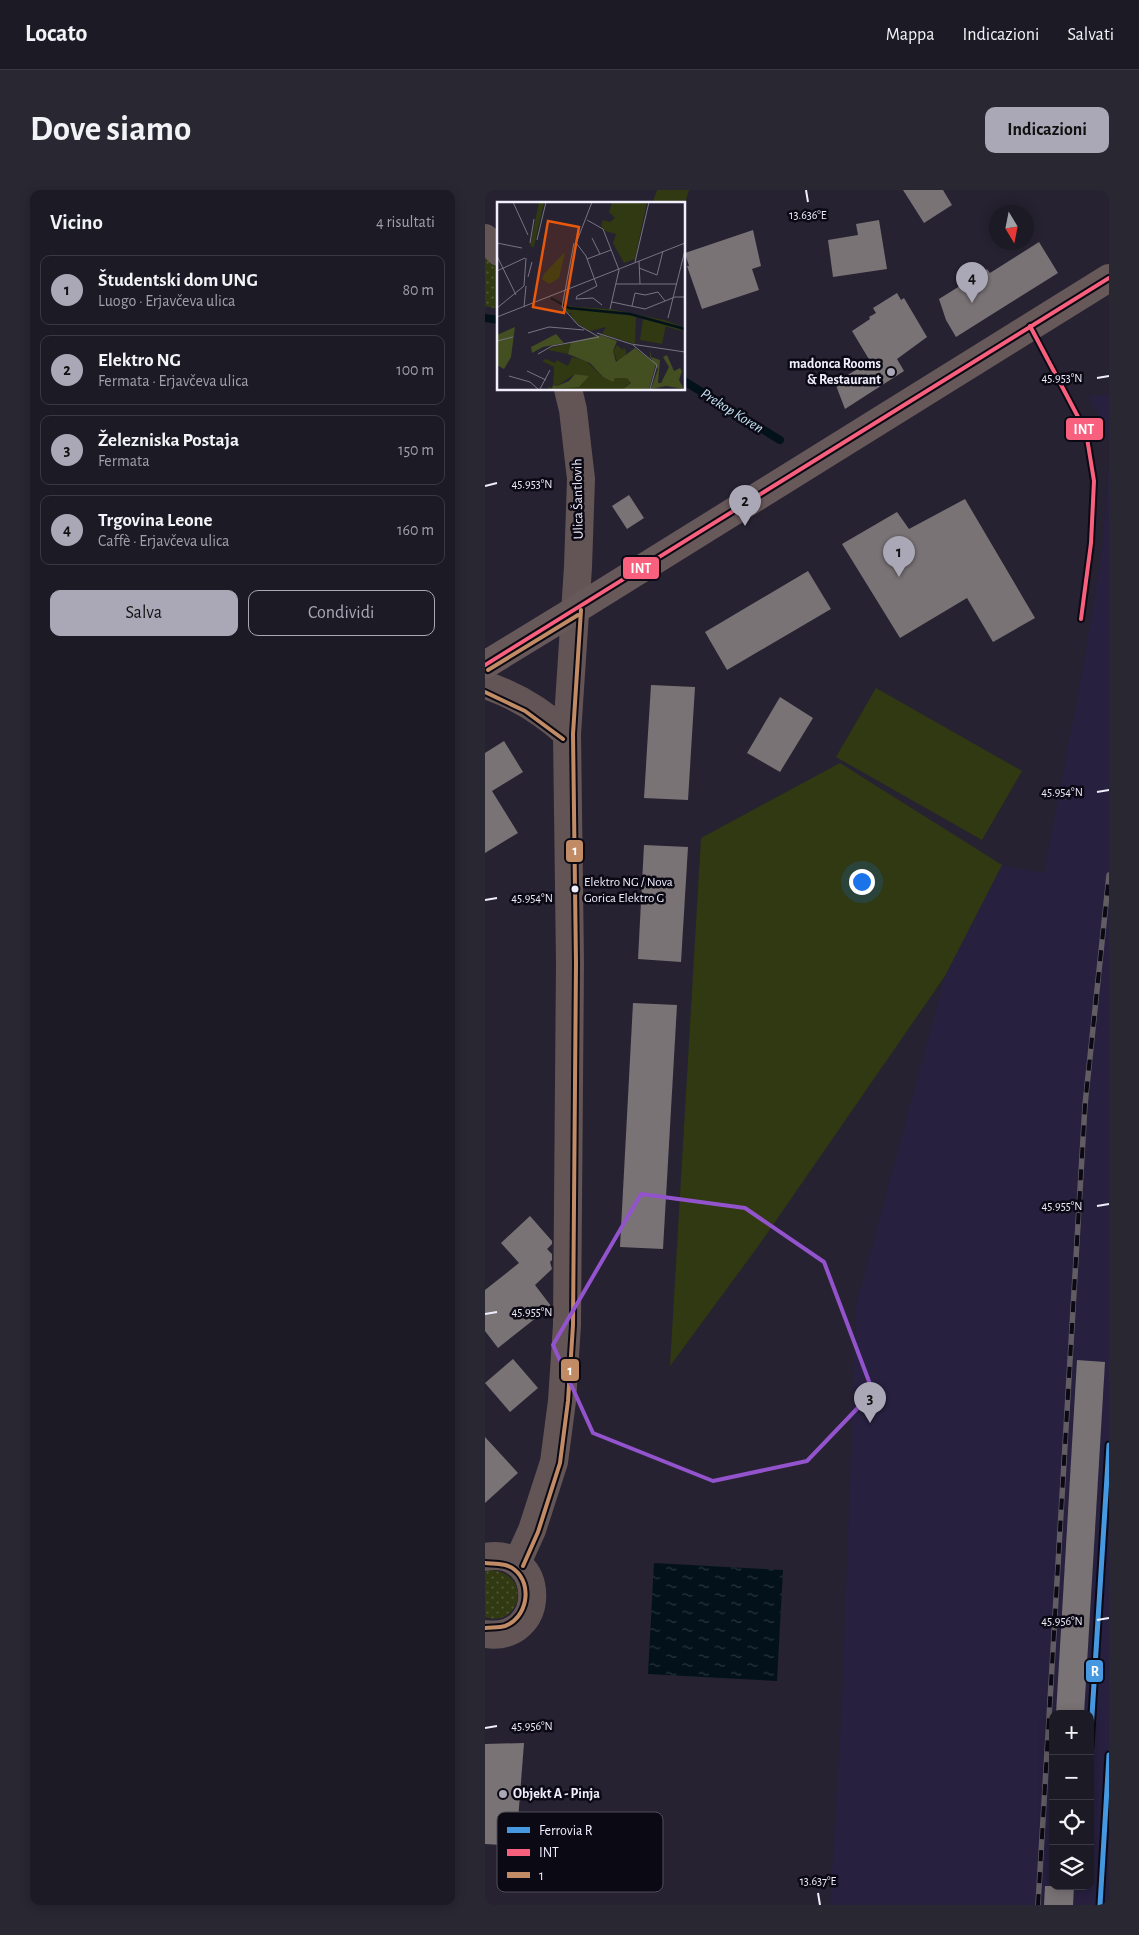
<!DOCTYPE html>
<html lang="it">
<meta charset="utf-8">
<style>
:root{--surface:#1c1a25;--page:#292732;--text:#f1f3f6;--muted:#a0a1a7;--line:#3a3842;--accent:#aaa7b6}
body{margin:0;font-family:"Alegreya Sans",sans-serif;background:var(--page);color:var(--text)}
.controls{position:absolute;right:15px;bottom:15px;display:grid;overflow:hidden;border-radius:10px;box-shadow:0 2px 12px #0003}
.controls button{width:45px;height:45px;display:grid;place-items:center;padding:0;border:0;border-bottom:1px solid var(--line);background:var(--surface);color:var(--text);font:25px sans-serif}
.compass{position:absolute;left:504px;top:15px;width:45px;height:45px;border-radius:50%;background:var(--surface);box-shadow:0 2px 12px #0003;rotate:170deg}
.you{position:absolute;left:376px;top:691px;width:18px;height:18px;margin:-12px;border:4px solid #fff;border-radius:50%;background:#1a73e8;box-shadow:0 0 0 8px #1a73e833}
.badge{display:grid;place-items:center;width:32px;height:32px;border-radius:50%;background:var(--accent);color:#111;font-size:16px;font-weight:700}
.pin{position:absolute;translate:-50% -41px;filter:drop-shadow(0 1px 2px #0008)}
.pin::after{content:'';position:absolute;top:26px;width:18px;height:15px;background:inherit;clip-path:polygon(0 0,100% 0,50% 100%)}
.list{margin:0;padding:0;list-style:none}
h2{display:flex;justify-content:space-between;align-items:center;height:65px;margin:0;padding:0 20px;font-size:21px}
h2 small{font-size:16px;font-weight:400;color:var(--muted)}
.list li{display:grid;grid-template-columns:32px 1fr auto;gap:15px;align-items:center;box-sizing:border-box;height:70px;margin:0 10px 10px;padding:0 10px;border:1px solid var(--line);border-radius:10px}
.list b{display:block;font-size:19px;white-space:nowrap}
.list p{margin:0;font-size:16px;white-space:nowrap;color:var(--muted)}
.list em{font-size:16px;font-style:normal;color:var(--muted)}
.actions{display:flex;gap:10px;padding:15px 20px}
.actions a{flex:1;padding:11px 0;border:1px solid var(--accent);border-radius:10px;text-align:center;font-size:18px;color:var(--accent)}
.actions .main{background:var(--accent);color:#111}
.icon{flex:none;width:28px;height:28px;fill:none;stroke:currentColor;stroke-width:2;stroke-linecap:round;stroke-linejoin:round}
.map{position:relative;flex:none;width:624px;height:1715px;overflow:hidden;border-radius:10px}
header{display:flex;align-items:center;gap:30px;box-sizing:border-box;height:70px;padding:0 25px;background:var(--surface);border-bottom:1px solid var(--line)}
header strong{font-size:24px}
nav{display:flex;gap:28px;margin-inline-start:auto;font-size:18px}
.intro{display:flex;align-items:center;justify-content:space-between;box-sizing:border-box;height:120px;padding:0 30px}
h1{margin:0;font-size:35px}
.button{padding:12px 22px;border-radius:10px;background:var(--accent);color:#111;font-size:18px;font-weight:700}
main{display:flex;gap:30px;padding:0 30px}
aside{flex:1;background:var(--surface);border-radius:10px;box-shadow:0 2px 12px #0003}
.map>svg:first-child{display:block}
</style>
<header>
<strong>Locato</strong>
<nav><a>Mappa</a><a>Indicazioni</a><a>Salvati</a></nav>
</header>
<div class="intro"><h1>Dove siamo</h1><a class="button">Indicazioni</a></div>
<main>
<aside>
<h2>Vicino<small>4 risultati</small></h2>
<ul class="list">
<li><span class="badge">1</span><div><b>Študentski dom UNG</b><p>Luogo · Erjavčeva ulica</p></div><em>80 m</em></li>
<li><span class="badge">2</span><div><b>Elektro NG</b><p>Fermata · Erjavčeva ulica</p></div><em>100 m</em></li>
<li><span class="badge">3</span><div><b>Železniska Postaja</b><p>Fermata</p></div><em>150 m</em></li>
<li><span class="badge">4</span><div><b>Trgovina Leone</b><p>Caffè · Erjavčeva ulica</p></div><em>160 m</em></li>
</ul>
<div class="actions"><a class="main">Salva</a><a>Condividi</a></div>
</aside>
<div class="map">
<svg width="624" height="1715" viewBox="0 0 624 1715">
<defs>
<pattern id="grass-dots" width="8" height="8" patternUnits="userSpaceOnUse" patternTransform="scale(1.25)"><rect width="8" height="8" fill="#303911"/><path d="M2 2h.1M6 6h.1" fill="none" stroke="#4e5635" stroke-width="1.8" stroke-linecap="round"/></pattern>
<pattern id="water-ripples" width="26" height="14" patternUnits="userSpaceOnUse" patternTransform="scale(1.25)"><rect width="26" height="14" fill="#03121a"/><path d="M2 4q2-2 4 0t4 0M15 11q2-2 4 0t4 0" fill="none" stroke="#28353c"/></pattern>
</defs>
<rect width="100%" height="100%" fill="#262231"/>
<g fill="#27203f" fill-rule="evenodd">
<polygon points="624,205 624,252 618,232 603,206"/>
<path d="M624 271V1715H345L357 1512 371 1116 460 786 517 675 559 683 598 478 617 361ZM568 1524H605V1696H568Z"/>
</g>
<g fill="url(#grass-dots)">
<polygon points="0,63 14,81 14,119 0,116"/>
<path d="M6 1380C49 1384 35 1439 0 1427V1382Z"/>
</g>
<g fill="#303911">
<polygon points="172,0 204,0 199,16 199,14 167,14"/>
<polygon points="391,498 537,581 497,650 351,567"/>
<polygon points="355,573 517,675 460,786 274,1055 185,1176 216,648"/>
</g>
<polygon fill="url(#water-ripples)" points="169,1373 298,1380 292,1491 163,1484"/>
<g fill="none" stroke-linecap="round" stroke-linejoin="round">
<g stroke="#03121a" stroke-width="8">
<polyline points="0,128 14,130"/>
<polyline points="199,191 295,250"/>
</g>
</g>
<g fill="#7a7375">
<polygon points="418,0 458,0 467,15 439,33"/>
<polygon points="394,30 402,79 348,87 343,50 373,45 371,34"/>
<polygon points="268,40 276,76 267,79 274,100 217,119 202,76 204,76 200,63"/>
<polygon points="554,52 573,83 471,147 461,130 454,109 502,79 505,83"/>
<polygon points="412,103 416,110 419,108 442,147 412,169 419,181 360,219 350,193 385,171 367,141 385,129 384,127 391,123 388,118"/>
<polygon points="144,305 159,328 142,339 127,316"/>
<polygon points="480,309 550,428 508,452 482,408 415,448 357,354 412,322 424,339"/>
<polygon points="323,381 346,419 242,480 220,442"/>
<polygon points="166,495 210,497 203,610 159,608"/>
<polygon points="295,507 328,528 295,582 262,563"/>
<polygon points="19,551 38,582 7,601 33,643 0,663 0,563"/>
<polygon points="159,655 203,657 196,772 153,769"/>
<polygon points="148,813 192,815 178,1059 135,1057"/>
<polygon points="45,1026 67,1051 67,1054 62,1059 67,1064 67,1070 65,1072 67,1079 50,1095 66,1116 13,1158 0,1141 0,1100 34,1073 16,1053"/>
<polygon points="28,1169 53,1198 25,1222 0,1193"/>
<polygon points="592,1170 620,1172 599,1524 571,1524"/>
<polygon points="0,1247 33,1283 0,1313"/>
<polygon points="39,1553 31,1656 0,1654 0,1554"/>
<polygon points="560,1696 589,1696 588,1715 559,1715"/>
</g>
<g fill="none" stroke-linecap="round" stroke-linejoin="round">
<g stroke="#635555" stroke-width="28">
<polyline points="0,48 14,62"/>
<path d="M0 495C30 505 59 523 82 544"/>
<path d="M0 1367C62 1356 64 1453 0 1444"/>
<polyline points="32,1373 47,1340 69,1272 77,1211 82,1135 85,773 82,544 93,377 96,289 88,220 83,199"/>
</g>
<polyline stroke="#675859" stroke-width="28" points="0,475 90,420 624,88"/>
<defs>
<polyline id="rail" points="553,1715 600,915 624,685"/>
</defs>
<use href="#rail" stroke="#625c63" stroke-width="5.5"/>
<use href="#rail" stroke="#0b0914" stroke-width="4" stroke-dasharray="11" stroke-linecap="butt"/>
<defs>
<g id="bus-1">
<polyline points="545,136 601,242 609,291 606,353 596,429"/>
<polyline points="0,475 624,88"/>
</g>
<g id="bus-2">
<polyline points="3,480 93,425"/>
<polyline points="0,502 40,521 78,549"/>
<path d="M0 1373C11 1374 22 1373 30 1380 48 1395 42 1428 20 1436 14 1438 6 1437 0 1438"/>
<polyline points="38,1376 53,1342 75,1273 83,1211 88,1135 91,773 88,544 96,420"/>
</g>
</defs>
<use href="#bus-1" stroke="#0b0914" stroke-width="8"/>
<use href="#bus-2" stroke="#0b0914" stroke-width="8"/>
<use href="#bus-1" stroke="#f8607d" stroke-width="4"/>
<use href="#bus-2" stroke="#c18c65" stroke-width="4"/>
<defs>
<g id="rail-1">
<polyline points="605,1557 624,1255"/>
<polyline points="615,1715 624,1565"/>
</g>
</defs>
<use href="#rail-1" stroke="#0b0914" stroke-width="9"/>
<use href="#rail-1" stroke="#4699e1" stroke-width="5"/>
</g>
<path fill="none" stroke="#9353cc" stroke-width="4" stroke-linejoin="round" d="M156 1004 260 1018 339 1072 388 1202 322 1271 228 1291 108 1243 68 1155Z"/>
<path fill="none" stroke="#f1effe" stroke-width="2" d="M321 0 323 12M612 188 624 186M0 296 12 293M612 602 624 600M0 710 12 708M612 1016 624 1014M0 1124 12 1122M612 1430 624 1428M0 1538 12 1536M333 1703 335 1715"/>
<g fill="#aaa7b6" stroke="#0b0914" stroke-width="2">
<circle cx="406" cy="182" r="5"/>
<circle cx="18" cy="1604" r="5"/>
</g>
<circle fill="#f1effe" stroke="#0b0914" stroke-width="2" cx="90" cy="699" r="4.5"/>
<g text-anchor="middle" dominant-baseline="central" stroke-width="5" stroke-linejoin="round" paint-order="stroke">
<g font-size="13" fill="#f1effe" stroke="#0b0914" text-anchor="start">
<text x="99" y="692">Elektro NG / Nova<tspan x="99" dy="16">Gorica Elektro G</tspan></text>
</g>
<g font-size="14" font-weight="bold" fill="#f1effe" stroke="#0b0914" text-anchor="end">
<text x="396" y="174">madonca Rooms<tspan x="396" dy="16">&amp; Restaurant</tspan></text>
<text x="28" y="1604" text-anchor="start">Objekt A - Pinja</text>
</g>
<g font-size="14" fill="#f1effe" stroke="#0b0914">
<text transform="translate(93 309) rotate(-91)">Ulica Šantlovih</text>
</g>
<g font-size="15" font-style="italic" fill="#c6e8fa" stroke="#0b0914">
<text transform="translate(247 221) rotate(32)">Prekop Koren</text>
</g>
</g>
<g transform="translate(12 12)">
<rect width="188" height="188" fill="#262231"/>
<path d="M42 0H47L37 45 33 44ZM66 104 112 107 167 118 187 125 173 122 187 130 139 115 138 142 105 132 109 125 93 129 78 120 73 112 76 111H70ZM74 140 71 152 51 148 53 146ZM120 143 126 148 127 145 129 149V154L121 161 116 149ZM75 155 89 159 106 175 130 176 134 180 126 187H52L51 184 56 187 70 186 86 173 78 172 60 184 56 183 57 165 45 159 49 157 58 161 60 158 71 164Z" fill="#303911"/>
<path d="M18 125 14 155 7 167 0 163V133ZM59 132 67 141 46 145 35 151 34 145ZM104 133 120 139 116 149 119 160 138 146 159 162 152 187H126L134 181 130 176H118L116 180 106 175 93 161 71 152 74 140ZM153 148 154 155 163 158 161 181H164L172 165 166 155 170 153 177 169 183 166 185 169 182 178 187 187 169 184 154 187 161 167 153 155ZM78 172 92 174 82 185 55 187 56 183 60 184 72 179Z" fill="#434e21"/>
<path d="M115 0H150L138 57 127 61 116 41 119 32 108 29 104 23 106 18 113 20 118 16 112 10ZM68 50 62 76 52 82 45 77 47 72ZM146 117 169 123 165 142 143 138Z" fill="#303911"/>
<path fill="none" stroke="#03121a" stroke-width="2.5" d="M54 96 72 106 133 112 188 127"/>
<path fill="none" stroke="#777483" stroke-width="1" d="M16 0 31 33M90 18 106 27 122 68 113 107M95 36 103 52M40 38 49 0M80 39 95 0M0 41 25 46M33 41 37 17M80 42 89 54 100 84 80 94 79 97 96 96 105 103M0 54 19 93M90 57 114 48M142 59 143 82M138 60 152 0M142 66 160 73 166 49M0 69 28 56M31 75 35 60M119 82H180M115 100 148 107 178 95H188M135 104 138 91 148 93 161 90 168 99M27 105 29 84M0 106 27 84 29 56M0 115 188 41M171 116 188 48M31 131 52 125 87 128M100 131 134 142 188 150M0 139 16 135M136 143 160 163 153 187M41 152 55 144 102 135 81 123 65 105 77 41M30 169 49 178M12 174 33 180 41 187M43 187 53 168"/>
<path fill="#e8590c" fill-opacity="0.15" stroke="#e8590c" stroke-width="2.5" d="M51 19 82 25 67 111 36 105Z"/>
<rect width="188" height="188" fill="none" stroke="#f1effe" stroke-width="2.5"/>
</g>
<rect x="12" y="1622" width="166" height="80" rx="8" fill="#0b0914" stroke="#504e5a" stroke-width="1"/>
<rect x="22" y="1637" width="23" height="6" fill="#4699e1"/>
<rect x="22" y="1659" width="23" height="7" fill="#f8607d"/>
<rect x="22" y="1682" width="23" height="6" fill="#c18c65"/>
<g font-size="14" fill="#f1effe">
<text x="54" y="1645">Ferrovia R</text>
<text x="54" y="1667">INT</text>
<text x="54" y="1690">1</text>
</g>
<g font-size="12" text-anchor="middle" fill="#f1effe" stroke="#0b0914" stroke-width="5" stroke-linejoin="round" paint-order="stroke">
<text x="323" y="29">13.636°E</text>
<text x="577" y="192">45.953°N</text>
<text x="47" y="298">45.953°N</text>
<text x="577" y="606">45.954°N</text>
<text x="47" y="712">45.954°N</text>
<text x="577" y="1020">45.955°N</text>
<text x="47" y="1126">45.955°N</text>
<text x="577" y="1435">45.956°N</text>
<text x="47" y="1540">45.956°N</text>
<text x="333" y="1695">13.637°E</text>
</g>
<g stroke="#0b0914" stroke-width="2">
<rect x="580" y="227" width="39" height="24" rx="5" fill="#f8607d"/>
<rect x="137" y="366" width="38" height="24" rx="5" fill="#f8607d"/>
<rect x="80" y="649" width="19" height="24" rx="5" fill="#c18c65"/>
<rect x="75" y="1168" width="20" height="24" rx="5" fill="#c18c65"/>
<rect x="600" y="1469" width="19" height="24" rx="5" fill="#4699e1"/>
</g>
<g font-size="14" text-anchor="middle" font-weight="bold" fill="#fff">
<text x="599" y="244">INT</text>
<text x="156" y="383">INT</text>
<text x="90" y="665">1</text>
<text x="85" y="1185">1</text>
<text x="610" y="1486">R</text>
</g>
</svg>
<div class="controls">
<button>+</button>
<button>−</button>
<button><svg class="icon" aria-label="locate" viewBox="0 0 24 24"><circle cx="12" cy="12" r="6"/><path d="M12 2v4M12 18v4M2 12h4M18 12h4"/></svg></button>
<button><svg class="icon" aria-label="layers" viewBox="0 0 24 24"><path d="M12 4l9 5-9 5-9-5zM3 14l9 5 9-5"/></svg></button>
</div>
<svg class="compass" viewBox="-18 -18 36 36"><path d="M0-13l5 13h-10z" fill="#e53935"/><path d="M0 13l5-13h-10z" fill="#a0a1a7"/></svg>
<div class="you"></div>
<div class="pin badge" style="left:414px;top:387px">1</div>
<div class="pin badge" style="left:260px;top:336px">2</div>
<div class="pin badge" style="left:385px;top:1233px">3</div>
<div class="pin badge" style="left:487px;top:113px">4</div>
</div>
</main>
